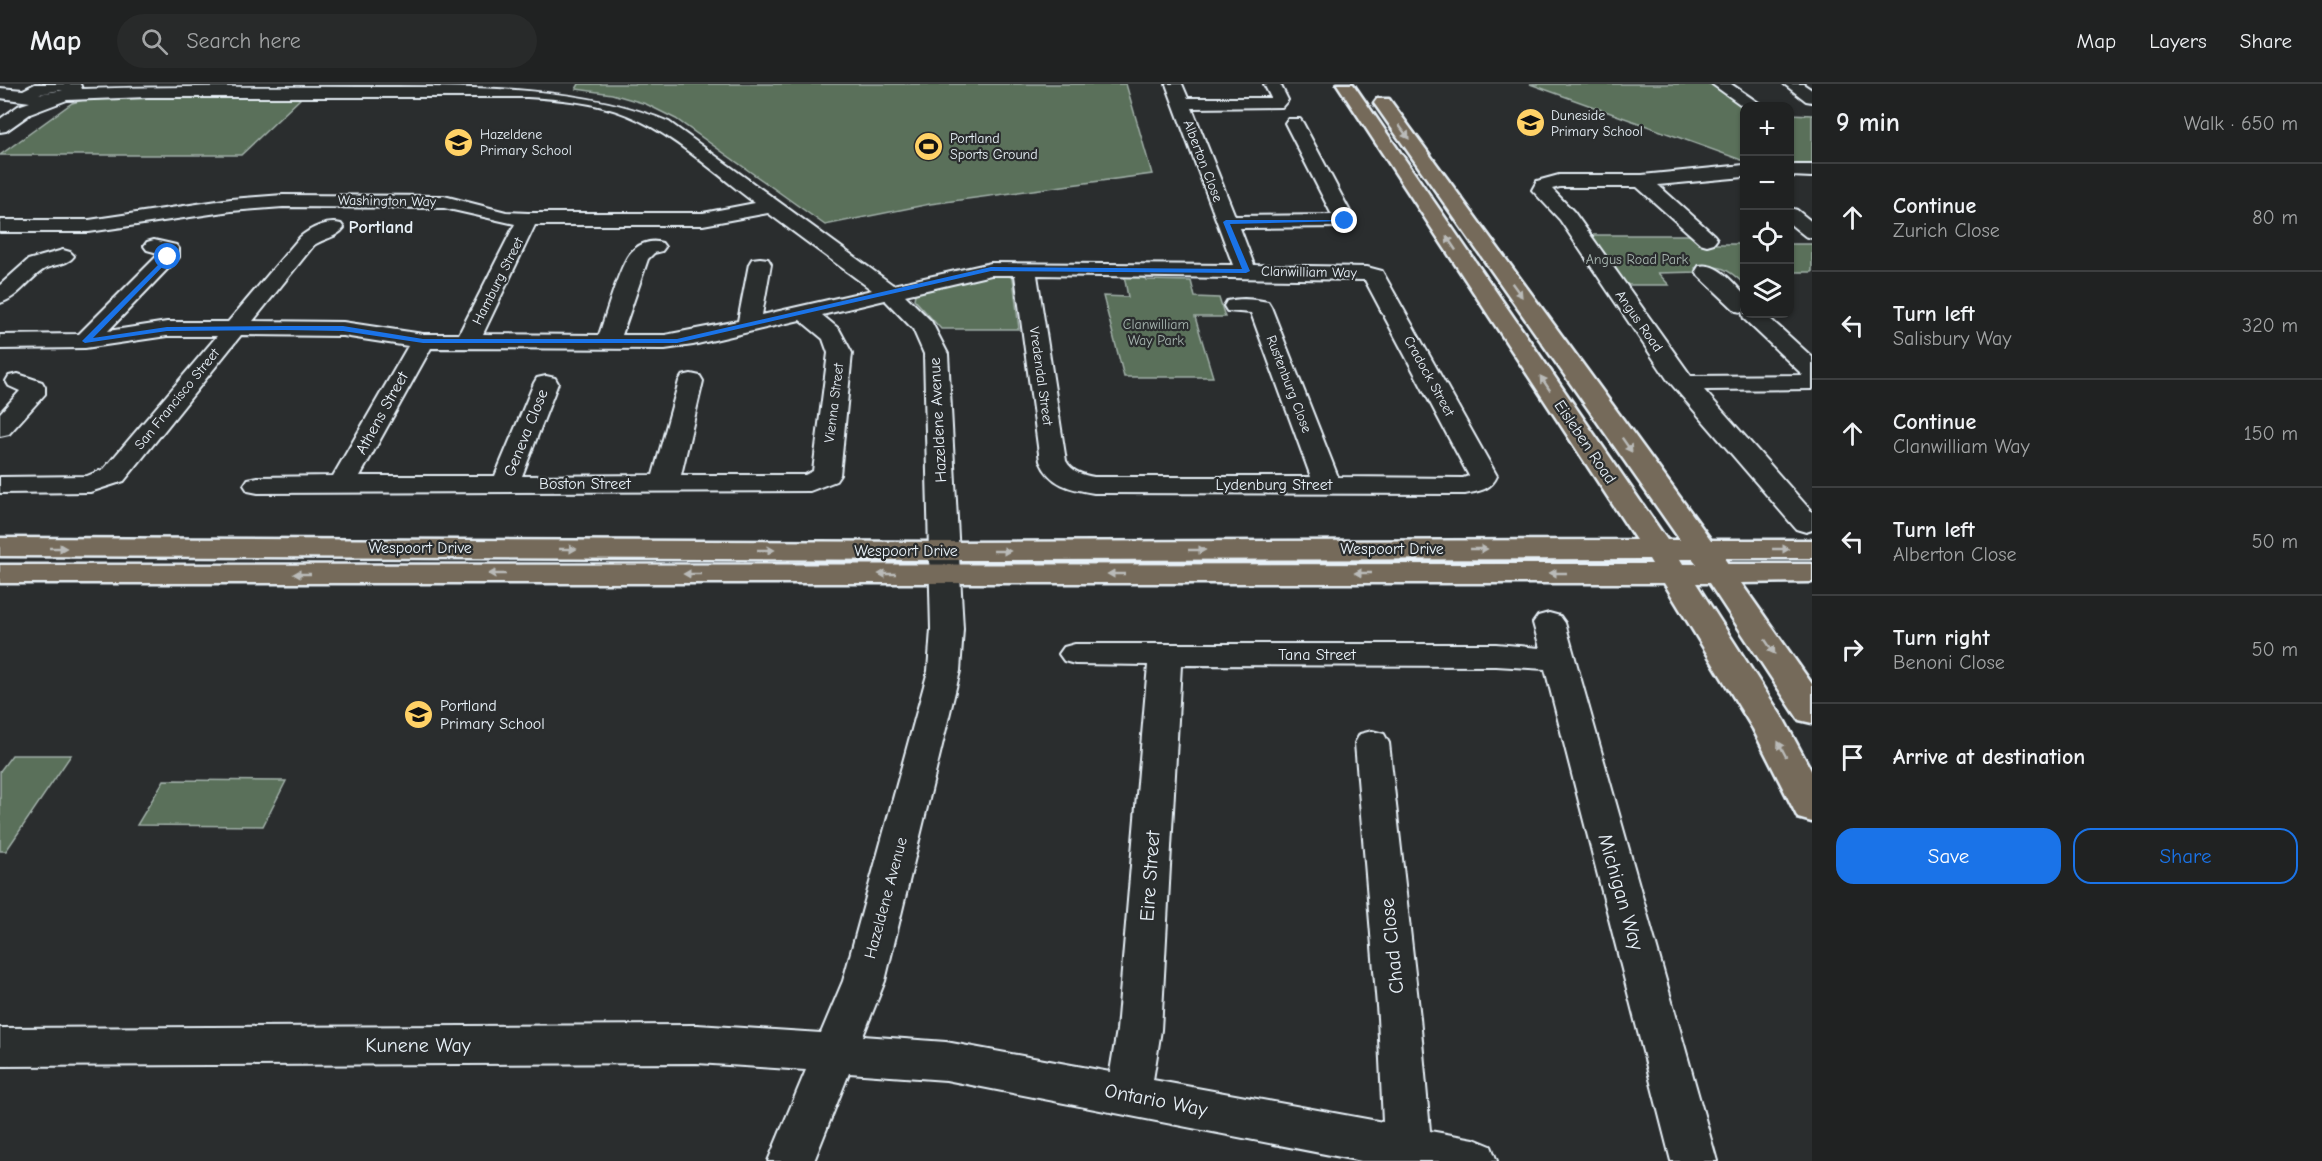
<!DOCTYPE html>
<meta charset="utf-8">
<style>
:root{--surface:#202222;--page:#282a2a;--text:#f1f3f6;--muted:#a2a4a5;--line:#3d3f40;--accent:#1a73e8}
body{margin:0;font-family:"Comic Neue",sans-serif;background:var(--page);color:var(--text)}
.controls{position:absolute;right:18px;top:18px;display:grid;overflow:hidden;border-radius:12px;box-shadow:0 2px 4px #0004}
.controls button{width:54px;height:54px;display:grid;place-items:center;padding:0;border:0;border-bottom:2px solid var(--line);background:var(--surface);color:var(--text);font:30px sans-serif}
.stop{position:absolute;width:18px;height:18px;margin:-14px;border:4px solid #1a73e8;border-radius:50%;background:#fff}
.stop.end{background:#1a73e8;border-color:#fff;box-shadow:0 2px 6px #0008}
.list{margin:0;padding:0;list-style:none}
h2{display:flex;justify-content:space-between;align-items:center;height:78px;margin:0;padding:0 24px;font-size:26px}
h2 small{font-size:20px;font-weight:400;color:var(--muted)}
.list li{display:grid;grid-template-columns:39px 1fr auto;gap:18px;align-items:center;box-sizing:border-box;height:108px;padding:0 24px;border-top:2px solid var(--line)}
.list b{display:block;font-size:22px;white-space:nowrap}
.list p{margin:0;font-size:20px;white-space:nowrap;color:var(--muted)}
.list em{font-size:20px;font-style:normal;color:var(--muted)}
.actions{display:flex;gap:12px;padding:18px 24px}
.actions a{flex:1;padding:14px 0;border:2px solid var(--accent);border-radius:18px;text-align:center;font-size:21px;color:var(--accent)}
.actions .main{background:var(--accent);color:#fff}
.icon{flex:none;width:33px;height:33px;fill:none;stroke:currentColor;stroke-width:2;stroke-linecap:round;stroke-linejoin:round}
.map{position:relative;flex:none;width:1812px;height:1077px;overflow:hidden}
header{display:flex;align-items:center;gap:36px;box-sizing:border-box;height:84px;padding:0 30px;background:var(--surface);border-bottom:2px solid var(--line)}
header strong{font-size:28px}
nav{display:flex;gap:33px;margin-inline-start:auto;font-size:21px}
.search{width:420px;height:54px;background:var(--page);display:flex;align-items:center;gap:15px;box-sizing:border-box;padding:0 21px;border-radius:33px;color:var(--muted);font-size:22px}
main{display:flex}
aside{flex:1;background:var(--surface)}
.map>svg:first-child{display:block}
</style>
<header>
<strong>Map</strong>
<div class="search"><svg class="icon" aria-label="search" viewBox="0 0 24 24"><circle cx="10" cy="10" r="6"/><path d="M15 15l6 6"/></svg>Search here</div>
<nav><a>Map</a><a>Layers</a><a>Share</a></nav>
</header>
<main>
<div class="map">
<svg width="1812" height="1077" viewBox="0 0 1812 1077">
<rect width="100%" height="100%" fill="#2a2d2e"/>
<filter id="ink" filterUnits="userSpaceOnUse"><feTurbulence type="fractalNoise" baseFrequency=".0167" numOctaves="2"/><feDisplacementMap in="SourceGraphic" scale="12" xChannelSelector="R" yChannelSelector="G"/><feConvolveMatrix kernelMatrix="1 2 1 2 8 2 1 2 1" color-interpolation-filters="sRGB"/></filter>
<g filter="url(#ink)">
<g fill="#5a6f5a" stroke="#a1b0a9" stroke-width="1.5">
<polygon points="579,0 1126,0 1152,90 930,120 825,141 676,35 646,20 612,10 576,5"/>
<polygon points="1530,0 1713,0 1744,22 1744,77"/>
<polygon points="91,14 301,14 241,71 0,71 72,19"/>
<polygon points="1790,30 1812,31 1812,84 1790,84"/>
<path d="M1590 151H1692L1703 160H1744V200C1726 183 1722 182 1697 183L1695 184 1698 188 1658 189 1669 201H1629L1624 199Z"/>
<rect x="1790" y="160" width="22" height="28"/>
<polygon points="995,190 1005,190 1013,194 1019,245 941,245 914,215 915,210 922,207"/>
<polygon points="1124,191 1140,191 1147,196 1191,197 1195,213 1219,214 1225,233 1195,233 1213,293 1124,293 1103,212 1128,213"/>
<polygon points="12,671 71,671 6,767 0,767 0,687"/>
<polygon points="164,696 286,697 263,742 137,741"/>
</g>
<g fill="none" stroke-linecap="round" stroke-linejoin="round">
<defs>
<g id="minor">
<path d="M35 0H80L82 5C175 2 268 3 360 3 460 3 579 0 669 38L893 201 991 179 1233 181 1166 0H1182L1188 14H1271L1264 0H1280L1288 16 1282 23 1192 24 1235 132 1332 131 1285 39 1288 35H1300L1303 39 1355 137 1352 141 1345 143 1240 144 1254 181 1367 183 1382 187 1497 392C1491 406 1479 407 1465 410L1094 409C1070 405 1050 401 1040 377L1015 191H991L905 211 931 237 948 270 963 545 960 587 885 897 863 952 946 958 1110 988 1117 946 1148 581 1075 580 1064 577 1059 570 1064 563 1075 560H1496L1540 564 1533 539 1538 532 1549 529 1560 532 1565 539 1717 1077H1671L1545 585 1496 582 1181 581 1161 946 1153 996 1383 1038 1378 934 1355 659 1360 650 1372 647 1384 650 1389 659 1420 934 1430 1047 1474 1055 1491 1062 1497 1077H1361L946 996 849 989 814 1077H768L806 986 697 979 0 982V944L697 941 821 949 843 897 928 587 931 545 924 270 913 245 885 216 822 231 839 245 852 269 840 391 836 397 810 407 258 409 248 407 244 401 248 395 258 393 333 392 408 262 343 252 241 251 124 397 90 408 0 409V393L87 392 104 385 217 252H167L85 264 0 265V251L79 250 158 171V169L147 166 144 162 147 158 154 156 176 161 179 165V173L108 247 167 238H228L300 153C311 144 327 136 341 140L344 144C338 153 323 155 314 161L253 237 343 238 423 250H459L515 140 444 124 283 123 231 127 89 148H0V136H89L231 115 283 111 444 112 506 128 528 129H703L755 119C716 90 672 49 627 31 595 18 561 15 527 13H148L67 16 30 30 6 47 0 48V35L18 22 30 18 0 14V4L23 6ZM60 6H63L39 10ZM768 129 872 206 762 231 771 180 768 175 760 174 752 175 749 180 738 237 665 251H622L648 175 654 169 662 167 665 163 662 159C650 155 637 160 629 171 618 186 606 231 599 251L483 250 535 141H703ZM1037 191 1365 196 1469 392 1463 394 1338 393 1271 223 1268 218C1255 215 1240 214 1227 217L1224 222 1227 227 1251 229 1311 393H1094C1083 391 1072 388 1066 377ZM800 236 823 255 828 269 813 387 805 391H681L703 297 700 292 691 290 682 292 679 297 653 391 522 392 558 299 555 294 546 292 537 294 534 299 495 392H360L431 264 665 265 693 261Z"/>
<polygon points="1712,0 1731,0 1763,22 1744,23"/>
<polygon points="1784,0 1803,0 1812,6 1812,18 1806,17"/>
<path d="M1744 81V93L1658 101 1714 151 1717 155 1714 159 1707 161 1700 159 1637 103H1560L1552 105 1574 128 1691 292 1803 291 1744 235 1742 228 1736 227 1699 192 1696 187 1699 182C1718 178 1732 198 1744 210V230H1765L1812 273V305L1704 306 1812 428V446L1806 448 1796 445 1667 295 1560 136 1532 106 1537 97 1559 91H1642Z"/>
<polygon points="1790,81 1812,81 1812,93 1790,92"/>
<polygon points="1790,124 1797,126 1812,138 1812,154 1805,152 1790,140"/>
<path d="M63 166 70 168 74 172C67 182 52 180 43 186 28 196 18 214 0 219V201L28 176Z"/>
<polygon points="18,290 42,298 45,303 45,310 9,350 0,352 0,329 20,307 9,302 6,297 9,292"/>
</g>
<path id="major" d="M1337 0H1353L1667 456H1680L1374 19 1377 15H1389L1711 456H1812V474H1724L1728 480H1812V498L1741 499 1812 600V639L1799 636 1709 499H1696L1784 636 1812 688V738L1798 734 1753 645 1664 499H0V481L1652 480 1649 475 943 476 0 472V454L943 458 1636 456ZM1680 475H1693L1697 480H1683Z"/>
</defs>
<use href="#minor" stroke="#e8f1f8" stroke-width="4"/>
<use href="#major" stroke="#e8f1f8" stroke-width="5"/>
<use href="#minor" fill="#2a2d2e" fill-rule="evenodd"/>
<use href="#major" fill="#746a5a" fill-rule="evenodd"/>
</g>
<defs><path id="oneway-solid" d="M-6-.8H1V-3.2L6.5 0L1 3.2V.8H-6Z" transform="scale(1.5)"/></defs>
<g fill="#babbb9">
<use href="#oneway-solid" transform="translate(1404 48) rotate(54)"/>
<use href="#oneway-solid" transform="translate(1451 159) rotate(-124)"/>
<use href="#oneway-solid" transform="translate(1517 206) rotate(54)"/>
<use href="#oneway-solid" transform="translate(1545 299) rotate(-124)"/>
<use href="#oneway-solid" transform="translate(1627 361) rotate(55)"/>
<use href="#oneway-solid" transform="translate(58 464)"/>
<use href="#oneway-solid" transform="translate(568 465)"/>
<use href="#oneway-solid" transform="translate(1479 465)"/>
<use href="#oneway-solid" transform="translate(1781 465)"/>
<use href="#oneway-solid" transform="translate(766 466)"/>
<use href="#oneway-solid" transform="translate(1197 466)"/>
<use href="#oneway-solid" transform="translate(1002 467)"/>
<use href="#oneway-solid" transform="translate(1363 489) rotate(-180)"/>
<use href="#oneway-solid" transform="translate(1558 489) rotate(180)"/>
<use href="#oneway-solid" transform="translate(302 490) rotate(180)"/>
<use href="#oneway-solid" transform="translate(497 490) rotate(-180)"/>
<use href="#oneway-solid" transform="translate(692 490) rotate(-180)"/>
<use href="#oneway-solid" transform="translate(887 490) rotate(-180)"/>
<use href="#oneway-solid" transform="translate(1116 490) rotate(180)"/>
<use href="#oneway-solid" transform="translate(1770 563) rotate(56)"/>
<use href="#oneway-solid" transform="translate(1782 665) rotate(-118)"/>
</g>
</g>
<polygon fill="#1a73e8" points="1226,136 1345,136 1348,137 1230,140 1250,187 1246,189 991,187 677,259 423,259 343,247 284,246 167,247 85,259 82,257 168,171 171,174 93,254 167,243 284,242 343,242 423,255 677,255 991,183 1242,185 1223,138"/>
<defs>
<symbol id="school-disc" viewBox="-11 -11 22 22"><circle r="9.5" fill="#ffd166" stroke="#2a2d2e"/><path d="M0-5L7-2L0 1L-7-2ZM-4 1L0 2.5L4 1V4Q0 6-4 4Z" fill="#111"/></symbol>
<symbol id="stadium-disc" viewBox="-11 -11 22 22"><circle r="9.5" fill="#ffd166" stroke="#2a2d2e"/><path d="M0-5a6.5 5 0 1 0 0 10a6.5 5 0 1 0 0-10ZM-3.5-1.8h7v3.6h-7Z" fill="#111"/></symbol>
</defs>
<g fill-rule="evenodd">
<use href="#school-disc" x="1514" y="22" width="33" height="33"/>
<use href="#school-disc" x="442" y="42" width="33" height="33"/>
<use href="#stadium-disc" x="912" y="46" width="33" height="33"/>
<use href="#school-disc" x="402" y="614" width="33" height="33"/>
</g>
<g text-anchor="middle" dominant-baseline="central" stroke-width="4.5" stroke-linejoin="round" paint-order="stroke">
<g font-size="14" fill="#e8f1f8" stroke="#2a2d2e" text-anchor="start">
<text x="1551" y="31">Duneside<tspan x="1551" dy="16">Primary School</tspan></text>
<text x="480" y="50">Hazeldene<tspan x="480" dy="16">Primary School</tspan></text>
<text x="950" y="54">Portland<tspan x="950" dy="16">Sports Ground</tspan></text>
</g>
<g font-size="14" fill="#e8f1f8" stroke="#2a2d2e">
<text transform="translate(1203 77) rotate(69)">Alberton Close</text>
<text transform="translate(387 117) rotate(1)">Washington Way</text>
<text transform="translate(1309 188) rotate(1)">Clanwilliam Way</text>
<text transform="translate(498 197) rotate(-63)">Hamburg Street</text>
<text transform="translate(1639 237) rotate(55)">Angus Road</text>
<text transform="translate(1041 292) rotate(82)">Vredendal Street</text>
<text transform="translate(1429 292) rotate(61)">Cradock Street</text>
<text transform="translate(1289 300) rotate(69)">Rustenburg Close</text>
<text transform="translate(177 315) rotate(-51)">San Francisco Street</text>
<text transform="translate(834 319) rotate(-83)">Vienna Street</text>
</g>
<g font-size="14" fill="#a8b6b1" stroke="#2a2d2e">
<text x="1637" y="175">Angus Road Park</text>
<text x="1156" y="240">Clanwilliam<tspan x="1156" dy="16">Way Park</tspan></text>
</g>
<g font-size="16" fill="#e8f1f8" stroke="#2a2d2e">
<text transform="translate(382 329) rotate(-61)">Athens Street</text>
<text transform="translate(938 336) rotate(-93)">Hazeldene Avenue</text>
<text transform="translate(526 349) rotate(-68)">Geneva Close</text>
<text transform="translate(1585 358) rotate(56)">Eisleben Road</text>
<text x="585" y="400">Boston Street</text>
<text x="1274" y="401">Lydenburg Street</text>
<text x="420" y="464">Wespoort Drive</text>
<text x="1392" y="465">Wespoort Drive</text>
<text x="906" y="467">Wespoort Drive</text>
<text x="1317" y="571">Tana Street</text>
<text transform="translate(886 814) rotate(-75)">Hazeldene Avenue</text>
</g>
<g font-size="16" fill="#e8f1f8" stroke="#2a2d2e" text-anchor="start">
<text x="440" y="622">Portland<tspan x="440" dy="18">Primary School</tspan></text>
</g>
<g font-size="18" font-weight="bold" fill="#e8f1f8" stroke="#2a2d2e">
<text x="381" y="143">Portland</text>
</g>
<g font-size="20" fill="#e8f1f8" stroke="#2a2d2e">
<text transform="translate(1150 792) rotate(-86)">Eire Street</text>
<text transform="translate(1621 808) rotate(74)">Michigan Way</text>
<text transform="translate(1392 862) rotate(-96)">Chad Close</text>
<text x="418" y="961">Kunene Way</text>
<text transform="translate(1156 1016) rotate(11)">Ontario Way</text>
</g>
</g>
</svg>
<div class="controls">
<button>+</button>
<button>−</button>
<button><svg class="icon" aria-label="locate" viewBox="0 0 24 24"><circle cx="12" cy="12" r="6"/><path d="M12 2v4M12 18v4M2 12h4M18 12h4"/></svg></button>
<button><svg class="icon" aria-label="layers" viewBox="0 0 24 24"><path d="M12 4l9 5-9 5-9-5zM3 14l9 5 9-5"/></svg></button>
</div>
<div class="stop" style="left:168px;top:173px"></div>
<div class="stop end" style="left:1345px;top:137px"></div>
</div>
<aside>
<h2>9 min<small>Walk · 650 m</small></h2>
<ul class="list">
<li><svg class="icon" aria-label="ahead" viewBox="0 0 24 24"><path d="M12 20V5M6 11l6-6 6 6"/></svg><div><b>Continue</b><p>Zurich Close</p></div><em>80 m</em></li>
<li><svg class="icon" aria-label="left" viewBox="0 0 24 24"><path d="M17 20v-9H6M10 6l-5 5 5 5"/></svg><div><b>Turn left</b><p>Salisbury Way</p></div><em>320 m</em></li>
<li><svg class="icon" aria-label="ahead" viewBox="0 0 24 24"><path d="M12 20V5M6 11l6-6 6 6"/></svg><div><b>Continue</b><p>Clanwilliam Way</p></div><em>150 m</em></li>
<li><svg class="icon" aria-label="left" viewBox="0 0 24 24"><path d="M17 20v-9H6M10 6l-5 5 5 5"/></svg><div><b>Turn left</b><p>Alberton Close</p></div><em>50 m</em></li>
<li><svg class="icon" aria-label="right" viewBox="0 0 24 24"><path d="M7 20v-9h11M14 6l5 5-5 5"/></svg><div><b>Turn right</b><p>Benoni Close</p></div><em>50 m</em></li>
<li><svg class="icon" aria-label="arrive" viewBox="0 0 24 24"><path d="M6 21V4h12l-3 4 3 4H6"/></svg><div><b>Arrive at destination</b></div></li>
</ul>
<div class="actions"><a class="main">Save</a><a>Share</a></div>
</aside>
</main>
